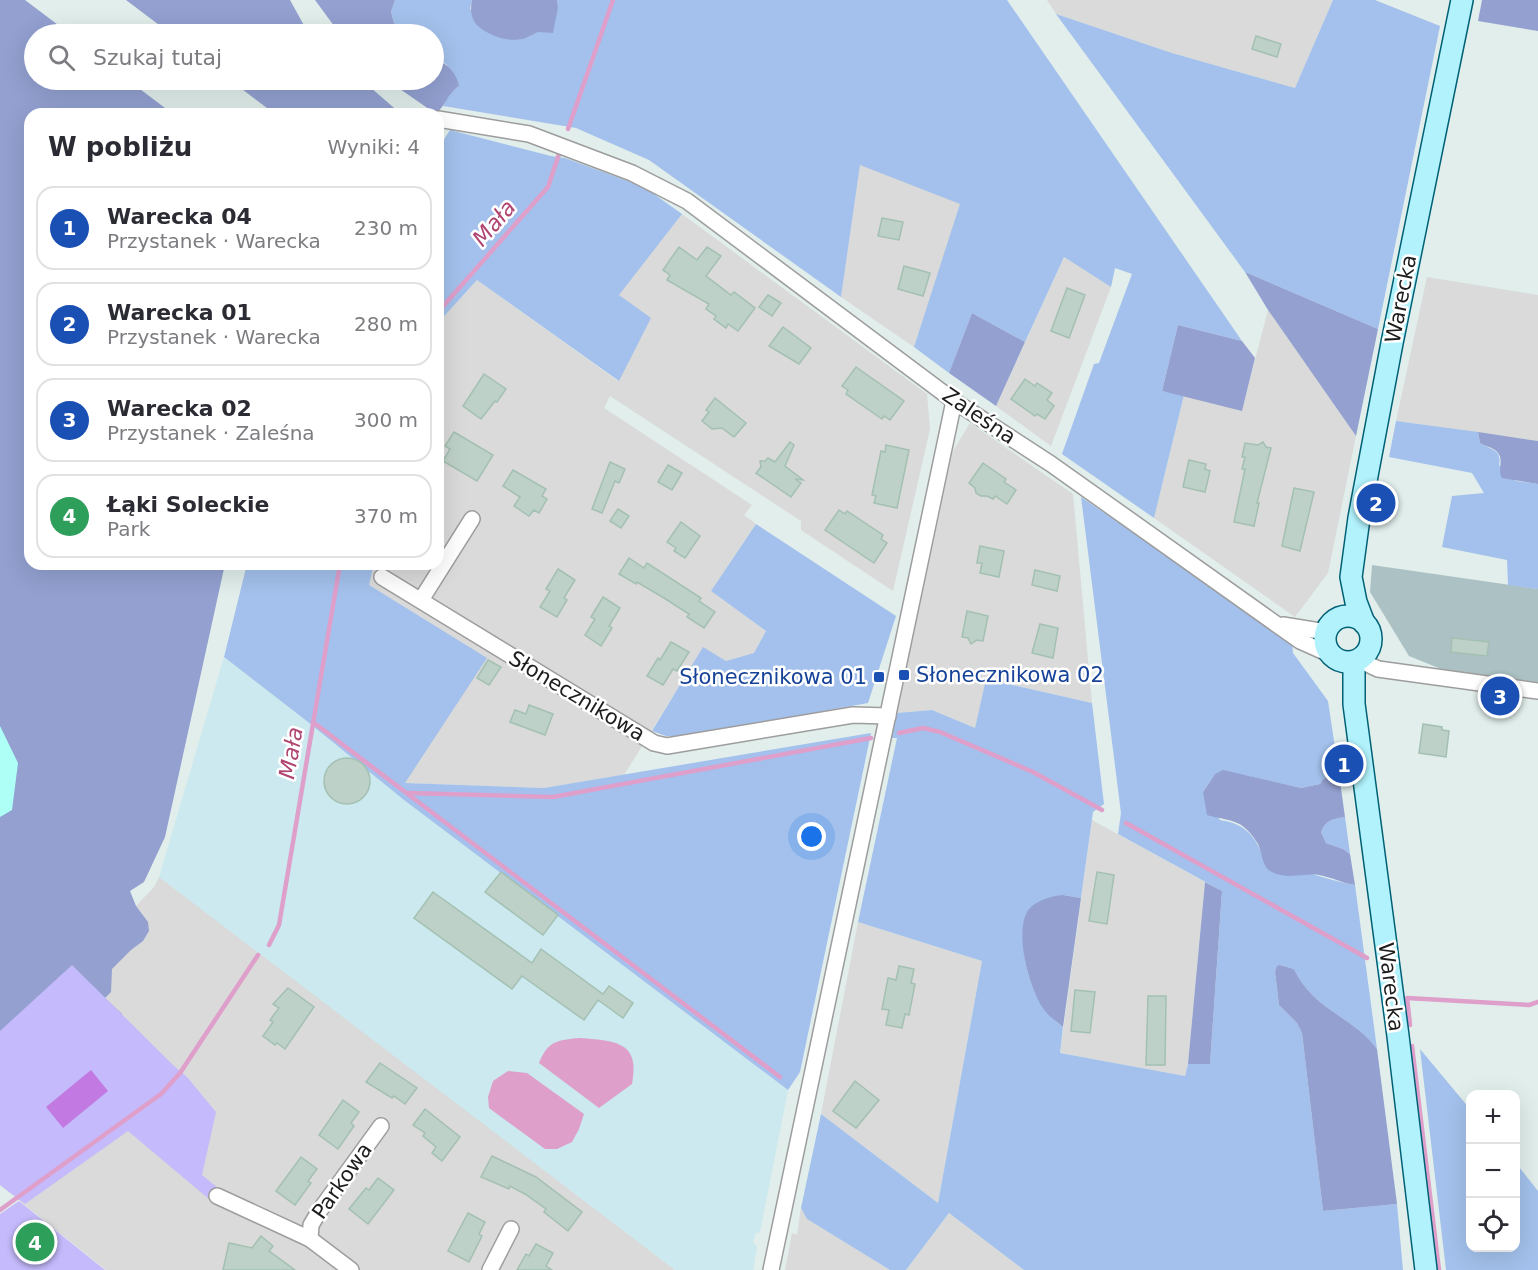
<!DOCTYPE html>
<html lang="pl">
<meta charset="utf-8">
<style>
:root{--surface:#fff;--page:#f7f7f7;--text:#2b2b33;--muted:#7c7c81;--line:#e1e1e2;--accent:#187223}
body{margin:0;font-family:"DejaVu Sans",sans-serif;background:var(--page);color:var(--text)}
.controls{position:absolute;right:18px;bottom:18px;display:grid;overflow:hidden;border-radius:12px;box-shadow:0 6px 24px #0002}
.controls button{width:54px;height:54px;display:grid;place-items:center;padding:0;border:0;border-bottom:2px solid var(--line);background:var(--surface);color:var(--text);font:30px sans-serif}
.you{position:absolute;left:812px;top:837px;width:21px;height:21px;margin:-15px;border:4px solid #fff;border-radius:50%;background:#1a73e8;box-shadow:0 0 0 9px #1a73e833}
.badge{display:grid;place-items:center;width:39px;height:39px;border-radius:50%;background:var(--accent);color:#fff;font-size:20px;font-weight:700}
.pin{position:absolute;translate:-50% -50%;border:3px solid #fff;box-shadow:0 2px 6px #0006}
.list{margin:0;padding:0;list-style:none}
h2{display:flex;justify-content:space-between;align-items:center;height:78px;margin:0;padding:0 24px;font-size:26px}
h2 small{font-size:20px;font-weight:400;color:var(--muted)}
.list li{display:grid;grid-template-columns:39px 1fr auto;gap:18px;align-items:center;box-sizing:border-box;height:84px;margin:0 12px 12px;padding:0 12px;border:2px solid var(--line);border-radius:18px}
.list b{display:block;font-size:22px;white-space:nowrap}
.list p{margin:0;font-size:20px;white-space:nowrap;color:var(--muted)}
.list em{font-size:20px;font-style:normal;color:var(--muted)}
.icon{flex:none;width:33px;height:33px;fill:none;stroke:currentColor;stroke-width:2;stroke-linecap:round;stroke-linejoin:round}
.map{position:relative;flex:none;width:1538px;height:1270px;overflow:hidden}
.search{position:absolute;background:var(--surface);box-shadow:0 6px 24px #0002;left:24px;top:24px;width:420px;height:66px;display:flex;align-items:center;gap:15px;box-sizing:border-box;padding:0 21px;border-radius:33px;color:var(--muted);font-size:22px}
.panel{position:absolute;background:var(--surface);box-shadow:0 6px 24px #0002;left:24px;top:108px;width:420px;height:462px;border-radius:18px}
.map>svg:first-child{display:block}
</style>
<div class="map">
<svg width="1538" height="1270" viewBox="0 0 1538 1270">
<rect width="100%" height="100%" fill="#e1eeeb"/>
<g fill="#d9dad9">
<polygon points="1047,0 1333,0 1295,88 1172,53 1056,14"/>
<polygon points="860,164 961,204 914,347 841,297"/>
<polygon points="682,214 927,394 930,429 893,591 801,530 801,521 610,396 604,408 752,505 744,515 756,524 711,591 766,631 754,653 726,661 703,648 624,775 544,788 404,783 369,585 374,564 438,564 438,323 477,280 618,381 618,295"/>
<polygon points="1064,257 1111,287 1051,446 996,406"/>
<polygon points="1427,277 1538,295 1538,441 1396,421"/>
<polygon points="1268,310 1356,436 1328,573 1295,617 1154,518 1184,395 1242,410"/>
<polygon points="970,423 1073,494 1092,703 986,679 975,728 932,710 897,713 953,451"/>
<polygon points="1092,820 1205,882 1188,1064 1185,1076 1060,1053"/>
<polygon points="159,877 253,947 675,1270 106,1270 0,1185 0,1031 136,906 154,887"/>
<polygon points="858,922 982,961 938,1203 821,1114"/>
<polygon points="801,1208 807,1219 890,1270 785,1270 792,1233 797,1235"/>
<polygon points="949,1213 1024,1270 906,1270"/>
</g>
<polygon fill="#acc1c3" points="1372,565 1538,589 1538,683 1446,671 1409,656 1370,592"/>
<polygon fill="#cbe9ee" points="224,657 308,722 404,800 788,1090 760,1232 756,1233 753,1242 757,1247 753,1270 675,1270 159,877"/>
<g fill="#a3c1ec">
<polygon points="395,0 472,0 470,9 526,38 538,32 558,7 557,0 1007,0 1242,341 1178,325 1162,391 1184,395 1154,518 1062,454 1094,364 1099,363 1132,274 1115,268 1111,287 1064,257 1025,342 972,313 949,373 914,347 960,204 860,165 841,297 649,160 576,128 443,106 448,95 459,86 446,64 434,57 434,34 397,34 391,12"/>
<polygon points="1333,0 1375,0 1440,26 1378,329 1245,272 1056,14 1172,53 1295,88"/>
<polygon points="450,130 551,156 565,158 644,187 682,214 619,295 651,318 619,381 477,280 438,323 438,149"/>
<path d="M1396 421 1478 432 1480 443C1492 450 1502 450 1499 465L1516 481 1538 484V589L1508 585 1507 560 1442 547 1452 496 1484 493 1472 473 1389 457Z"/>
<path d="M1081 497 1292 641 1293 653 1328 701 1339 774 1323 779 1320 784 1301 788 1244 775 1215 774 1203 792 1220 820C1242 823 1255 834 1262 855 1293 868 1322 879 1355 885L1377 1049C1353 1016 1314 1011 1294 969L1280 965 1275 972 1279 1005 1297 1023 1302 1033 1323 1211 1397 1204 1403 1270H1024L949 1213 906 1270H890L807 1219 801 1208 821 1114 938 1203 982 961 858 922 897 738H890L897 713 932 710 975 728 986 679 1092 703 1104 804 1093 812 1081 898 1063 895 1024 921C1020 959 1031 1003 1063 1027L1060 1053 1185 1076 1188 1064H1210L1222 891 1118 834 1121 813Z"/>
<polygon points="756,524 896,616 868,703 685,736 666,736 652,731 703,647 726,661 754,653 766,631 711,591"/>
<polygon points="247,564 374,564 369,585 487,658 405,783 544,788 871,733 800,1072 788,1090 404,800 308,722 224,657"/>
<path d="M1345 817 1350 854 1343 849 1326 843 1321 832C1325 820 1333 819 1345 817Z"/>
<polygon points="1420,1049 1470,1109 1470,1248 1516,1248 1516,1163 1538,1191 1538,1270 1446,1270"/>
</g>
<g fill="#93a0d0">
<polygon points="0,0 25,0 70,34 34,34 34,80 128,80 173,114 30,114 30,564 225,564 165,837 144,882 130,891 136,906 148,922 149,931 143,941 131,950 112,969 111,992 105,998 122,1014 0,1150"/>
<polygon points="126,0 290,0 306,29 312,34 171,34"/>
<polygon points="315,0 395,0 391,12 397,34 340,34"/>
<path d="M472 0H557L558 7 553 33C549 33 543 32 539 32 535 33 531 36 526 38 510 43 491 37 478 26 471 19 470 10 472 0Z"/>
<polygon points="1482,0 1538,0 1538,31 1478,21"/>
<path d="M434 57C447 65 456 71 459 86 446 96 447 103 436 114L387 80H434Z"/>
<polygon points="230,80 362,80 401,114 275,114"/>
<polygon points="1245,272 1378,329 1356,436 1268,310"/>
<polygon points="972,313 1025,342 996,406 949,373"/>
<polygon points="1178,325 1242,341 1255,358 1242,411 1162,391"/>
<path d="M1478 432 1538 441V484L1502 478C1497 470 1504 460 1498 453 1495 448 1485 446 1480 443Z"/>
<path d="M1223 770 1301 788 1320 784 1323 779 1339 774 1345 817C1333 819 1325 820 1321 832L1326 843 1343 849 1350 854 1355 885C1342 883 1331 877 1319 875 1303 873 1287 880 1272 872 1262 868 1262 852 1258 844 1255 839 1250 832 1246 829 1237 819 1219 819 1207 815L1203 792 1215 774Z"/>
<polygon points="1205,882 1222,891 1210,1064 1188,1064"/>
<path d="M1063 895 1081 898 1063 1027C1056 1021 1048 1016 1043 1008 1029 988 1013 930 1029 909 1037 900 1052 896 1063 895Z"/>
<path d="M1280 965 1294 969C1314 1011 1353 1016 1377 1049L1397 1204 1323 1211 1302 1033 1297 1023 1279 1005 1275 972 1277 966Z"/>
</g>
<polygon fill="#aefff5" points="0,726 18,763 12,810 0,817"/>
<g fill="#c5bafc">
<polygon points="72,965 173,1065 187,1077 216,1112 202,1175 218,1188 216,1205 128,1131 25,1204 0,1185 0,1031"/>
<polygon points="19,1201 105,1270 0,1270 0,1214"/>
</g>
<polygon fill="#c27ae2" points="91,1070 108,1091 63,1128 46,1107"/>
<g fill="#de9fcb">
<path d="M580 1038C613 1041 641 1040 632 1084L599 1108 539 1063C548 1041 557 1040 580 1038Z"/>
<polygon points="508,1071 527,1073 584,1114 579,1129 572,1142 557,1149 545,1149 489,1108 488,1097 493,1081"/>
</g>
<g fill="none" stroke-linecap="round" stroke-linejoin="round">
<g stroke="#de9fcb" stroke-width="4.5">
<polyline points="568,129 613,0"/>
<polyline points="438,312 548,187 561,148"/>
<polyline points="313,722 780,1077"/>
<polyline points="899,733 923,728 940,732 1033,772 1102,810"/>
<polyline points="408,793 553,797 871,738"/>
<polyline points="1126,823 1367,958"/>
<polyline points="269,945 279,925 340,564"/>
<polyline points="1410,1025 1407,998 1529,1005 1538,1002"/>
<polyline points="1412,1046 1439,1270"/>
<polyline points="0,1210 161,1094 180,1073 258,955"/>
</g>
</g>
<g fill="#bed1c8" stroke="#a3c0b2" stroke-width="1.5">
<polygon points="1256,36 1281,44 1277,57 1252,49"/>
<polygon points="882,218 903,222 899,240 878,236"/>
<polygon points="679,247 697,260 707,247 721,256 706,276 731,295 734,292 755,308 738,331 728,324 726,328 714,319 716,316 706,309 709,304 667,280 670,275 663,270"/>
<polygon points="904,266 930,273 923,296 898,289"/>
<polygon points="1067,288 1085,295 1069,338 1051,331"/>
<polygon points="768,295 781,303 772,316 759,307"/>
<polygon points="783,327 811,348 799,364 769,346"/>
<polygon points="856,367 904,401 890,420 884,416 882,419 846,394 848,390 842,386"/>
<polygon points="484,374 506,389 497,402 495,401 481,419 463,406"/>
<polygon points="1025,379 1035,386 1037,383 1052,393 1047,400 1054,406 1045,419 1037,414 1035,416 1011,399"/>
<polygon points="715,398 746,423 734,437 722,428 712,429 702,421 709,412 706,410"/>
<polygon points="454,432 493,455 477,481 443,461 450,449 445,446"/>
<polygon points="790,442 794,445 785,466 803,480 795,479 801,483 791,497 756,473 761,467 760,461 765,461 768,458 775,462"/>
<polygon points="1263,442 1266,447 1271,448 1257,503 1259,503 1254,526 1234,522 1245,469 1242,469 1245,457 1242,457 1245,443 1258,445"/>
<polygon points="886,445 909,450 897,508 874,503 876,496 872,495 881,451 885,452"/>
<polygon points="1189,460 1206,464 1205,469 1210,471 1205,492 1183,487"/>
<polygon points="610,462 625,469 619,483 615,481 602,513 592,509"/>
<polygon points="983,463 1006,479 1004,482 1016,490 1007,504 995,496 993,499 987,496 981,496 976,493 975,488 969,483"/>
<polygon points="668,465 682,473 672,490 658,482"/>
<polygon points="513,470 546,489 542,496 547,499 539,513 534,510 529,516 514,506 520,497 503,486"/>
<polygon points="1294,488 1314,492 1300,551 1282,546"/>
<polygon points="618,509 629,516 621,528 610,521"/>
<polygon points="839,510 845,514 847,511 883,535 881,539 887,543 874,563 825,530"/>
<polygon points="681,522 700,536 685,558 674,551 676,548 667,542"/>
<polygon points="980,546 1004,551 999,577 980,573 982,563 977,563"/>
<polygon points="629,558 644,568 647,563 701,598 699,601 715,612 704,628 687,617 689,614 664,598 637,582 636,584 619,574"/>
<polygon points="558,569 575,580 564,598 567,600 557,617 540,607 550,591 546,589"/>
<polygon points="1035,570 1060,576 1057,591 1032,585"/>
<polygon points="603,597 620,608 609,626 612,628 601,646 585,635 595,619 591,617"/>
<polygon points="967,611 988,616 983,641 977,640 971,644 968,638 962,637"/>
<polygon points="1040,624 1058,628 1053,658 1032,653"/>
<polygon points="1452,638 1489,642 1487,656 1451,652"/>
<polygon points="671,642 689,652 677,671 673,669 663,685 647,676 658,658 660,660"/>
<polygon points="488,660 501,667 489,685 477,678"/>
<polygon points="529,705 553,714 545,735 510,722 515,710 526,714"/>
<polygon points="1423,724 1442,727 1442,730 1449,731 1446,757 1419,753"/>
<circle cx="347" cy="781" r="23"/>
<polygon points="501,872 558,915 543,935 485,892"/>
<polygon points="1097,872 1114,875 1107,924 1089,921"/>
<polygon points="433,892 532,963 541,949 603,994 609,986 633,1003 623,1018 598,1000 584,1020 522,976 512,989 414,918"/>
<polygon points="899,966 914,969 911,983 915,984 909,1015 905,1014 902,1028 886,1025 889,1010 882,1009 888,978 896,980"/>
<polygon points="288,988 314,1007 285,1049 277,1043 275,1045 263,1036 273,1022 270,1020 279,1008 273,1004"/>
<polygon points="1075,990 1095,992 1090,1033 1071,1031"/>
<polygon points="1148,996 1166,996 1165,1065 1146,1065"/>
<polygon points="380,1063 417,1088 405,1104 394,1096 392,1098 366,1082"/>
<polygon points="855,1081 879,1100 856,1128 833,1111"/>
<polygon points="343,1100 359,1112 351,1123 354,1126 338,1149 319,1135"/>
<polygon points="425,1109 460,1137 442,1161 432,1153 436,1147 423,1136 425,1133 413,1125"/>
<polygon points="492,1156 536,1177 582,1212 568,1231 544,1212 546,1209 525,1194 510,1186 509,1189 481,1177"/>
<polygon points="301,1157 317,1169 308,1181 311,1183 295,1205 276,1191"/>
<polygon points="378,1178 394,1190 368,1224 349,1209 366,1188 369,1190"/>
<polygon points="468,1213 485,1222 479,1234 482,1236 469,1262 448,1251"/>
<polygon points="261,1236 273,1246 269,1251 295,1270 223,1270 229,1243 252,1248"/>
<polygon points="536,1244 553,1253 546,1266 552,1270 517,1270 526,1254 529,1256"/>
</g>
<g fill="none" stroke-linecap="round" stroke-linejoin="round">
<defs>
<g id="street">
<polyline points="438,119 529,134 632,173 687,201 954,401 1051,464 1300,641 1329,654"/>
<polyline points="382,577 654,743 667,746 853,715 888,716"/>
<polyline points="421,600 472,519"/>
<polyline points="1283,625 1326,632"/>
<polyline points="1359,660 1378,669 1538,691"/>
<polyline points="217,1196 310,1239 351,1270"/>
<polyline points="310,1239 311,1225 320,1210 381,1126"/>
<polyline points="490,1270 511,1229"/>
<polyline points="771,1270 954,401"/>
</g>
<g id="secondary">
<circle cx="1348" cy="639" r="23"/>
<polyline points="1364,623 1356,602 1351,577 1359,518 1392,343 1462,0"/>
<polyline points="1354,662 1354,704 1398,1036 1426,1270"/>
</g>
</defs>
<use href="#street" stroke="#9d9d9d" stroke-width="18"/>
<use href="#secondary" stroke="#006076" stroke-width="24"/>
<use href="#street" stroke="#fff" stroke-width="15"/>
<use href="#secondary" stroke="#b1f2fc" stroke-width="21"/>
</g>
<g fill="#1a4fb4" stroke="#fff" stroke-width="2">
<rect x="898" y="669" width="12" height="12" rx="3"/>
<rect x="873" y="671" width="12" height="12" rx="3"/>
</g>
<g text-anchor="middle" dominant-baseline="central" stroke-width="5" stroke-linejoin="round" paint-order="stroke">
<g font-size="21" fill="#1c1c1c" stroke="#fff">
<text transform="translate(1401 299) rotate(-79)">Warecka</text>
<text transform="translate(979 416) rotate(34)">Zaleśna</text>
<text transform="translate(577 696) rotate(31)">Słonecznikowa</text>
<text transform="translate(1391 987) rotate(83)">Warecka</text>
<text transform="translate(342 1181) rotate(-55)">Parkowa</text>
</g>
<g font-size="21" fill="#164399" stroke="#fff" text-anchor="start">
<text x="916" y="675">Słonecznikowa 02</text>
<text x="867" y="677" text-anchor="end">Słonecznikowa 01</text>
</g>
<g font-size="22" font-style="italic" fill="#b04471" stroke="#fff">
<text transform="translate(494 223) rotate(-49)">Mała</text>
<text transform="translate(291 753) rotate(-80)">Mała</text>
</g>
</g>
</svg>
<div class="controls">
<button>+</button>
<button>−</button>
<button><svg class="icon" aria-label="locate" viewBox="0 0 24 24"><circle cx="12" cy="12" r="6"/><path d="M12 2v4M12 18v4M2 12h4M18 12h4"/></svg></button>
</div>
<div class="you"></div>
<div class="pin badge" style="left:1344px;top:764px;background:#1a4fb4">1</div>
<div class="pin badge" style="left:1376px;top:503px;background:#1a4fb4">2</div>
<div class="pin badge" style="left:1500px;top:696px;background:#1a4fb4">3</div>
<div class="pin badge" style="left:35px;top:1242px;background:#2e9e5b">4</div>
<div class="search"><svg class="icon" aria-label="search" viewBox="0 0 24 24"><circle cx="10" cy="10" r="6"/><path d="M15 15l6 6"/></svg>Szukaj tutaj</div>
<section class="panel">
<h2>W pobliżu<small>Wyniki: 4</small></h2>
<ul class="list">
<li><span class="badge" style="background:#1a4fb4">1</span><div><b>Warecka 04</b><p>Przystanek · Warecka</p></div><em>230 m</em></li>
<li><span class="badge" style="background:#1a4fb4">2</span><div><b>Warecka 01</b><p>Przystanek · Warecka</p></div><em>280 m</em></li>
<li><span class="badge" style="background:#1a4fb4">3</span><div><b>Warecka 02</b><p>Przystanek · Zaleśna</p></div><em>300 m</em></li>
<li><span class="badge" style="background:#2e9e5b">4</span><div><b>Łąki Soleckie</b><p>Park</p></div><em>370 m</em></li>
</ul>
</section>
</div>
